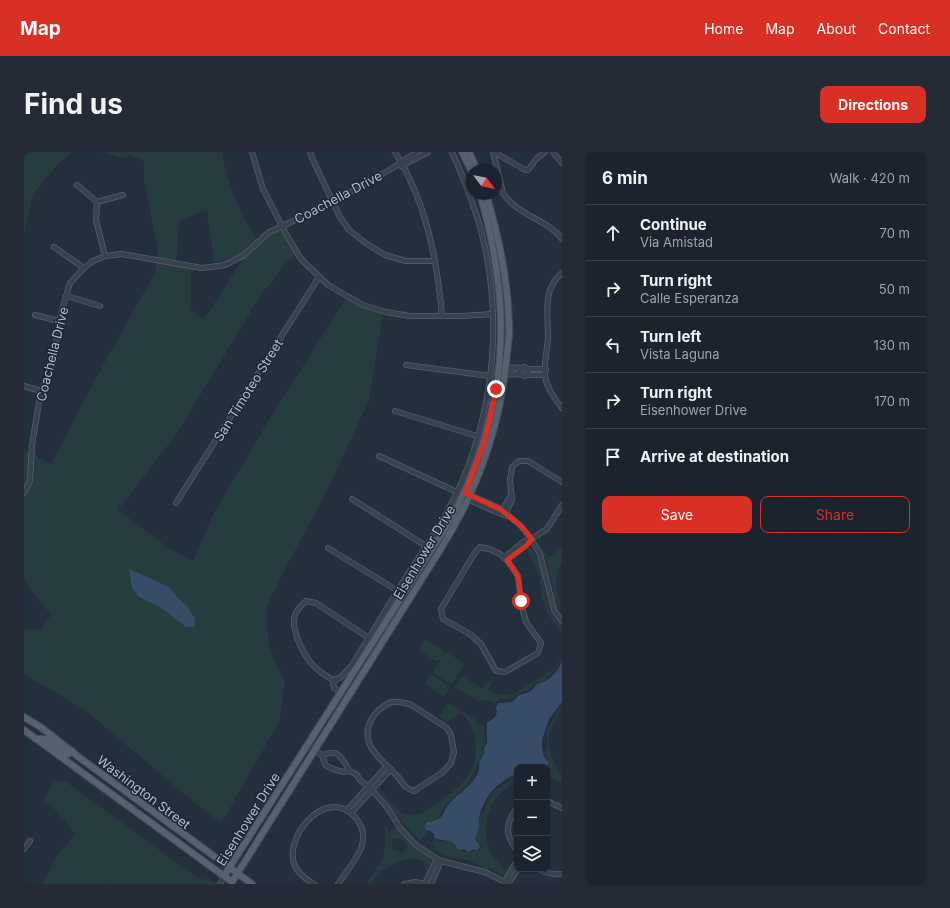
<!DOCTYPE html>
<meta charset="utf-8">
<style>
:root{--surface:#1b232e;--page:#242b36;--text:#f1f3f6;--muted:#a0a4aa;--line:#39404a;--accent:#d93025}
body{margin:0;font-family:Inter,sans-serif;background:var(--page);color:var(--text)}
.controls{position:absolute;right:12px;bottom:12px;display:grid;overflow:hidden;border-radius:8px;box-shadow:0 1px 3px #0004}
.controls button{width:36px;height:36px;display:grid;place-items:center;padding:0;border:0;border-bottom:1px solid var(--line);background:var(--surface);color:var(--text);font:20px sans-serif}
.compass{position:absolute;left:442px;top:12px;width:36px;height:36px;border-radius:50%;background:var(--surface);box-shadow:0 1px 3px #0004;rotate:122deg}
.stop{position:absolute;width:12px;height:12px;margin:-9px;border:3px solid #d93025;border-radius:50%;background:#fff}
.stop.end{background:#d93025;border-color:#fff;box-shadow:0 1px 4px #0008}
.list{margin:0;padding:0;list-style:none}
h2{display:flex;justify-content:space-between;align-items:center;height:52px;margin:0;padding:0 16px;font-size:17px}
h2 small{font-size:13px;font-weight:400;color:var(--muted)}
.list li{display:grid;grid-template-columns:26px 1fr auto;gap:12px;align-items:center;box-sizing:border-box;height:56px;padding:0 16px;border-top:1px solid var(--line)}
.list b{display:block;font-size:15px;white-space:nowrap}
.list p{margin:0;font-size:13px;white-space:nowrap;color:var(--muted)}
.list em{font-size:13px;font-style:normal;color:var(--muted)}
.actions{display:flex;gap:8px;padding:12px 16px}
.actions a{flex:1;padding:9px 0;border:1px solid var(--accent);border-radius:8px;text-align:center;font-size:14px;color:var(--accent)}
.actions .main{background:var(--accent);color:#fff}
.icon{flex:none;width:22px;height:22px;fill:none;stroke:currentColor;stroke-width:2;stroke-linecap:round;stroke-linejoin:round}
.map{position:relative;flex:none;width:538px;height:732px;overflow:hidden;border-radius:8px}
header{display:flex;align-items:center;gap:24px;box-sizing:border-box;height:56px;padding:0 20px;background:var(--accent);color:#fff}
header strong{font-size:19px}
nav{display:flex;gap:22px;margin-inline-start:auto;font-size:14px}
.intro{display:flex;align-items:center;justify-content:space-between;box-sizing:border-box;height:96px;padding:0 24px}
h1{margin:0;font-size:28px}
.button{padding:10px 18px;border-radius:8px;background:var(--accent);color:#fff;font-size:14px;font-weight:700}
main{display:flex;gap:24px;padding:0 24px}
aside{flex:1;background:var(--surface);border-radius:8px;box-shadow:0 1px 3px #0004}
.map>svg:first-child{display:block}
</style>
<header>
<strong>Map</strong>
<nav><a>Home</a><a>Map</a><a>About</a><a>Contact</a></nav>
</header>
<div class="intro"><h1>Find us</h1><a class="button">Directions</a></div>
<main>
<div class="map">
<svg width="538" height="732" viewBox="0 0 538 732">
<rect width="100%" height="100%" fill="#242f3e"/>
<g fill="#263c3f" fill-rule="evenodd">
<polygon points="0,0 48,0 33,13 9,42 0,81"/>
<path d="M79 0H198C203 32 217 65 236 92L251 80H257L272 103 259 113 252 125 238 141 154 280 94 358 146 397 169 409 191 359 240 276 322 146 334 153 359 161 345 248 301 343 261 417 243 454V480L247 500 261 530 255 570 198 670 189 665 159 641 61 558 0 522V478L17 477 27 463 8 439 0 427V301L4 300 27 312 73 224 132 119 134 100 120 27V9L105 3 99 6ZM183 58 190 110 197 109 213 104 217 110 182 164 178 167 167 157V116L152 114 155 69Z"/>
<polygon points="516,385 518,388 516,393 523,404 527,404 538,394 538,410 534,418 532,428 533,441 538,462 532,451 524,413 514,390"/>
<path d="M503 395C520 401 519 443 526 459 529 465 534 469 538 474V482L523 460 518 446 516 426 503 399 501 398 489 410 490 405Z"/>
<polygon points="402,488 419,498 420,501 423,500 439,511 440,514 435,521 433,521 433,524 429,531 426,532 410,521 409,519 414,511 416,511 416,508 412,509 396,499 395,496 400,489"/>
<polygon points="538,503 537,508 527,523 518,529 512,530 504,538 493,542 487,547 477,547 471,550 472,553 465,549 452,548 431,535 438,524 459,537 460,534 458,533 469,527 464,537 472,542 489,543 531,516"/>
<polygon points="406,523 408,523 425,534 426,536 421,543 419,544 402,533 401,531"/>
<path d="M427 552 439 561 441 560 451 567 452 570 454 572 460 574 461 592 458 596 459 601 454 610 451 620 444 632 422 653 413 667 401 670 399 677 405 679 396 688C379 674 367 654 354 637V634C361 643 370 659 381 662 394 666 405 657 414 650 423 644 433 638 440 629 453 615 456 592 447 575 444 569 442 564 436 561L423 570 415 565 422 553Z"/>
<path d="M538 552C538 559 527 573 525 583 524 594 528 607 533 616 537 622 538 623 538 630L523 625V615L525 611 520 600 522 599 523 590 522 585 523 578Z"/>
<path d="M493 624V629C472 642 461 656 462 681 463 687 463 694 466 699 470 707 477 713 482 719L491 707V701L493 704 483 721 480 723 445 709 420 703 409 697 411 695 407 692 410 687 416 689 427 690 435 699C440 699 444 701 449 700L450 698H455L458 695C457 692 454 690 453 687 451 683 455 680 455 675 456 671 454 668 457 663 458 660 459 662 460 659 469 635 473 637 493 624Z"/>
<path d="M41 629 174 726 187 729 192 732H89L85 730 84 732H19L32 705 51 682C42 670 32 656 19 648L30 630Z"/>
<path d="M361 673 365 680 371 675 380 685 391 696 406 705 408 709 400 726 397 727 401 723 403 711C384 699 357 716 346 732H342L351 719 352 715C363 707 361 686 361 673ZM370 686C376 687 383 689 383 696L378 700V702H377L376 700 368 697V689Z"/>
</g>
<g fill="#394c67">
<polygon points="105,417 145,435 155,447 163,454 171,467 170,475 162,475 136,455 115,445 108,436"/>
<path d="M538 508V550L525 567 518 588V596L520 604 525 611 522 615H493V622C472 629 454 651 455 674 455 679 451 683 452 689L454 690 456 695 453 698 450 697 445 700 440 697 437 698 433 697C430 686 419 690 411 686 409 681 408 678 402 678L400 675 402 670C408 669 413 668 417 665 421 661 421 656 425 652 434 641 459 627 455 610L460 601V596L463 591V570C469 569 475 562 472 556L474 551 488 550 495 543 506 540 513 532C524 530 535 520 538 508Z"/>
</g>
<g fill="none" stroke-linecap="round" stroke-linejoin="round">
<defs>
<g id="minor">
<polyline points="228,0 239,37 262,82 277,107 304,133 339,153 362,160 386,164 438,164 469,162"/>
<polyline points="286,0 288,6 316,65 325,78 343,92 361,103 382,109 411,109"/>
<path d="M371 0C402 49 413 106 418 164"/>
<path d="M469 0 479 41C493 64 524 67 538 87"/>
<polyline points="470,0 501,18 504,18 513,6 521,0"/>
<polyline points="529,0 538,11"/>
<polyline points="377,14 404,0"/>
<polyline points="53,33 73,50"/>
<polyline points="30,95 60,116"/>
<polyline points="81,104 72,68 73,50 99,43"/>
<path d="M538 121C518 137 524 163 524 186 523 198 520 211 521 223 522 234 531 248 538 256"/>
<polyline points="43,144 76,154"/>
<polyline points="11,163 35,169"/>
<polyline points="477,184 480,192 480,208"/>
<polyline points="382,213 466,224"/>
<polyline points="482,215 497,216"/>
<polyline points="504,217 522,217"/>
<polyline points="480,220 481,223 496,222 501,224 504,221 504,217 500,215 497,216 495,219 496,222"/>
<polyline points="504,223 521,223"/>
<polyline points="0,234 17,239"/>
<polyline points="371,259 453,284"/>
<polyline points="355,304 433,340"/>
<polyline points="0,341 6,329 8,293 17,239 24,225 30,207 35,169 39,154 46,131 60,116 69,109 81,104 98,102 178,116 201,113 220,103 244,81 309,50 367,17 393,0"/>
<polyline points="444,342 477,357 497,374 507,387 516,402 530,458 538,469"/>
<polyline points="439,345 470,359 483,364"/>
<polyline points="328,347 402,394"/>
<polyline points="152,351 295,125"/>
<polyline points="477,361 487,343"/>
<polyline points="481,363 488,348 486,328 488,315 495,309 504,309 538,330"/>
<polygon points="456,395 465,397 476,402 483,408 494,424 497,451 502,470 517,491 514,501 481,520 472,519 457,492 446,482 419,467 417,457 450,402"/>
<polyline points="304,396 374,439"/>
<polyline points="480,406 499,390 507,387 523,377 538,353"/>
<polyline points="483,408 506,388"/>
<path d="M311 529C303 524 294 520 288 512 279 502 269 481 270 467 271 459 277 454 282 449L292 451 345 486"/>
<path d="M318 541 310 536 309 531 312 527 316 526 328 513C347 482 366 451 385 420 398 401 411 382 422 362 467 281 480 181 460 91 453 59 441 29 428 0"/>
<path d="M367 550H375L386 552 423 576 427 583 430 600 427 611 419 620 390 639C388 638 384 637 382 635 378 632 376 626 372 623 364 614 353 606 347 595 337 576 350 558 367 550Z"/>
<path d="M284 594 298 603C302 602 307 600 311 601 316 603 324 614 325 619 319 621 317 619 312 618 301 614 301 614 298 603"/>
<polyline points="325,619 332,622 336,628 347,637 363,655 376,676 393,694 417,709 461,720 485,732"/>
<polyline points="523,649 538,656"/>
<path d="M493 656C481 672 481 683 493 698"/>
<polyline points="323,658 363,614"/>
<polyline points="327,661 367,617"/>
<polyline points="0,697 6,689"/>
<path d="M515 717C521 721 532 723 538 722"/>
<polyline points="481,729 493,709"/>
<polyline points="196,732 200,724"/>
<path d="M290 732C283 728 276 723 272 716 256 689 301 632 331 665 338 673 341 683 338 693 336 703 320 723 314 732"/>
<polyline points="380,732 391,730 402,732"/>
<polyline points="401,732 413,707"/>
<polyline points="407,732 417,709"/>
<polyline points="484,732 494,717"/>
</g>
<g id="major">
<polyline points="438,0 448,20"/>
<polyline points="445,0 453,18"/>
<polyline points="0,565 18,576 56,606 228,732"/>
<polyline points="0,578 204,727"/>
<polyline points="14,587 22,587 42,602 44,602 48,599"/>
<path d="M200 724 427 367C484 258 490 160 456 42"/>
<path d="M208 730 418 395C427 379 437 363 444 347 466 300 479 252 483 201 484 192 486 182 485 173 484 128 475 85 462 42"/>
</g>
</defs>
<use href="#minor" stroke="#565f6c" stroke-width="6"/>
<use href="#major" stroke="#414a57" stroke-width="8"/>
<use href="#minor" stroke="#38414e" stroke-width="4.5"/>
<use href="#major" stroke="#56606e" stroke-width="6"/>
</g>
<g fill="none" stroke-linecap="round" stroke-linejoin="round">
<polyline stroke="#d93025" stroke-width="5" points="472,237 460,291 441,341 476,357 497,374 508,387 502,394 483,408 494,424 497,449"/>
</g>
<g text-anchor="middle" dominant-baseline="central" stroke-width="3" stroke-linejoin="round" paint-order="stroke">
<g font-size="13" fill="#b4bcc9" stroke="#1d2633">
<text transform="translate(314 45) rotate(-28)">Coachella Drive</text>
<text transform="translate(28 202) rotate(-76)">Coachella Drive</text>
<text transform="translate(224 238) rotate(-58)">San Timoteo Street</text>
<text transform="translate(400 400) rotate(-59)">Eisenhower Drive</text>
<text transform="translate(120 640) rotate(37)">Washington Street</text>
<text transform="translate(224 667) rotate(-58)">Eisenhower Drive</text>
</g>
</g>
</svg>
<div class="controls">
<button>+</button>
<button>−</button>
<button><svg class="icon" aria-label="layers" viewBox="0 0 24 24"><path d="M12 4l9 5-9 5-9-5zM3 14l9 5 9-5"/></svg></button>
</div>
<svg class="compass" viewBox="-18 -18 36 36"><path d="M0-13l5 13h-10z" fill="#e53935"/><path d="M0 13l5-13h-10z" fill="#a0a4aa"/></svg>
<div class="stop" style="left:497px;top:449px"></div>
<div class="stop end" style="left:472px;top:237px"></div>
</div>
<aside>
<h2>6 min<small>Walk · 420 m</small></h2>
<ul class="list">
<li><svg class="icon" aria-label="ahead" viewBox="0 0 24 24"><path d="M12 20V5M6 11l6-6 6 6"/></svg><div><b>Continue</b><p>Via Amistad</p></div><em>70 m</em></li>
<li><svg class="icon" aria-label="right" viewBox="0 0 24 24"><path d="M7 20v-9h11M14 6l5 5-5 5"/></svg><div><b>Turn right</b><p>Calle Esperanza</p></div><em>50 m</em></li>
<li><svg class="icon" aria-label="left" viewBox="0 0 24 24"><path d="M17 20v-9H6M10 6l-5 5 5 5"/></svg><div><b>Turn left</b><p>Vista Laguna</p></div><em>130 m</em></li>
<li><svg class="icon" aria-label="right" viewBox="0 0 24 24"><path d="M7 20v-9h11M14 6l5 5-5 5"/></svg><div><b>Turn right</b><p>Eisenhower Drive</p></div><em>170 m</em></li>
<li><svg class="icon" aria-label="arrive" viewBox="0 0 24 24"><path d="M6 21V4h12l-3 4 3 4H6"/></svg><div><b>Arrive at destination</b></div></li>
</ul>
<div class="actions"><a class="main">Save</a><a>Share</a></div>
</aside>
</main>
